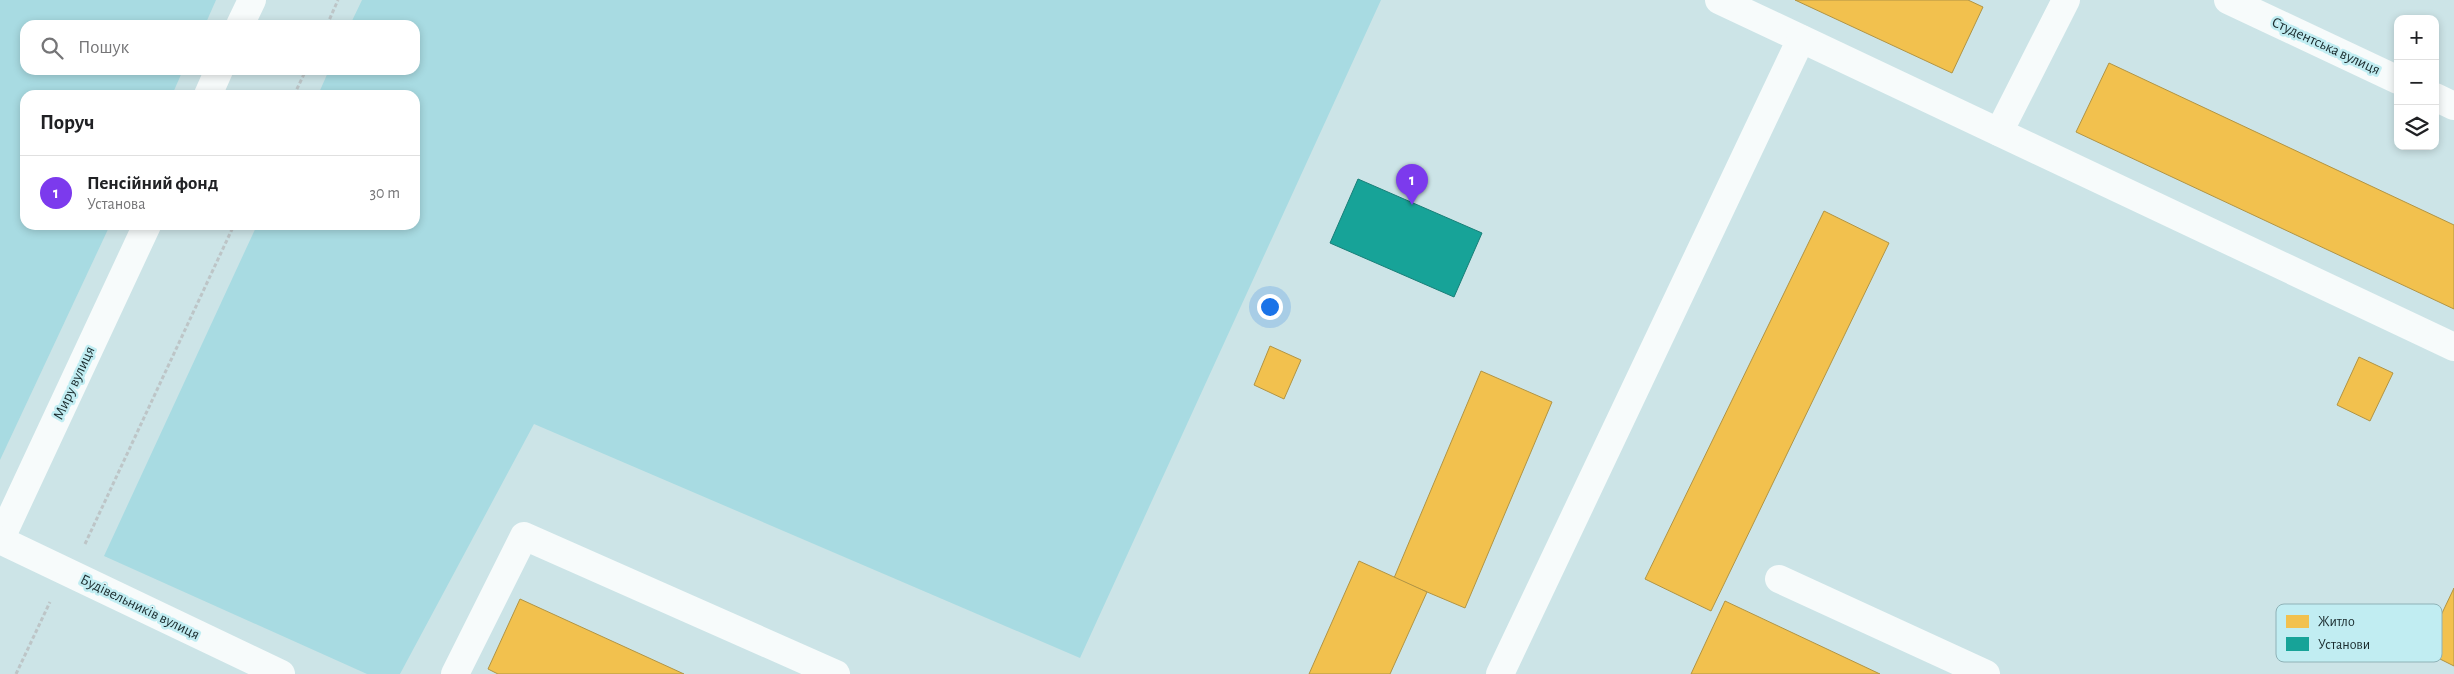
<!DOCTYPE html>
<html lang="uk">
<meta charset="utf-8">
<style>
:root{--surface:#fff;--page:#f6f6f6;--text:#202124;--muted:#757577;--line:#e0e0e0;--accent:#7c3aed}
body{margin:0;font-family:"Alegreya Sans",sans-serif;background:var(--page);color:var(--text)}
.controls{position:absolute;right:15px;top:15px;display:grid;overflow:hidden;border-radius:10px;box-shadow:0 2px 8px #0003}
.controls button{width:45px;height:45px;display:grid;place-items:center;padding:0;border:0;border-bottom:1px solid var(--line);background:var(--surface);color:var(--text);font:25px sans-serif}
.you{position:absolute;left:1269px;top:306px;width:18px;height:18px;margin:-12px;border:4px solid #fff;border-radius:50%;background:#1a73e8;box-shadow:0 0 0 8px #1a73e833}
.badge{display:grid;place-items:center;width:32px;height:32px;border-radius:50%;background:var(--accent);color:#fff;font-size:16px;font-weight:700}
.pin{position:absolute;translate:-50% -41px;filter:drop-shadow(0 1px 2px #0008)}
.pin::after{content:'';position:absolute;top:26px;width:18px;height:15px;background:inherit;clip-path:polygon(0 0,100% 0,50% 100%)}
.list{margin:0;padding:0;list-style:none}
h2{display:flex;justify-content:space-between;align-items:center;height:65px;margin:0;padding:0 20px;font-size:21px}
h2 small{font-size:16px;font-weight:400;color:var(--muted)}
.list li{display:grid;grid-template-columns:32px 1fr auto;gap:15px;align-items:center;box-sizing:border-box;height:75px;padding:0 20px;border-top:1px solid var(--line)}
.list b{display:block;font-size:19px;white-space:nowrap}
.list p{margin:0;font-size:16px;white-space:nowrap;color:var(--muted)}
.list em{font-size:16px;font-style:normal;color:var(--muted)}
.icon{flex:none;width:28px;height:28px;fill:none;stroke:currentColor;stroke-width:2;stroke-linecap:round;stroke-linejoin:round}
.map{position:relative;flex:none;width:2454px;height:674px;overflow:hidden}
.search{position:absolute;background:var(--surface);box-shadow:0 2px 8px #0003;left:20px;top:20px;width:400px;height:55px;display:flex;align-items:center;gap:12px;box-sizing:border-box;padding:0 18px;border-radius:15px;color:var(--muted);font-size:19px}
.panel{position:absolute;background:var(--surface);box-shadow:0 2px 8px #0003;left:20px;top:90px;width:400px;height:140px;border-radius:15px}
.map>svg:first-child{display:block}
</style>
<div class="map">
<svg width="2454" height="674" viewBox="0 0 2454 674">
<rect width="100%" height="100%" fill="#cce4e7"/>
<g fill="#a8dbe2">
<polygon points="0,0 216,0 205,25 25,25 25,70 183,70 172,95 25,95 25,225 110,225 0,460"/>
<polygon points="362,0 1381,0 1080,658 534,424 400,674 367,674 104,556 257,225 415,225 415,95 318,95 329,70 415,70 415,25 350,25"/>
</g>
<g fill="#f2c14e" stroke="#b19444">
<polygon points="1795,0 1968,0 1983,7 1952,73"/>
<polygon points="2109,63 2454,225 2454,309 2076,132"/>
<polygon points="1824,211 1889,243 1711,611 1645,579"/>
<polygon points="1270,346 1301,360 1284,399 1254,385"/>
<polygon points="2359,357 2393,373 2370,421 2337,405"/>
<polygon points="1481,371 1552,402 1465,608 1394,578"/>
<polygon points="1359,561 1427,592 1390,674 1309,674"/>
<polygon points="2454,588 2454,666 2424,651"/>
<polygon points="520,599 684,674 498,674 488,669"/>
<polygon points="1725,601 1880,674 1691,674"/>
</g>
<polygon fill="#17a398" stroke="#187f78" points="1358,179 1482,233 1454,297 1330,243"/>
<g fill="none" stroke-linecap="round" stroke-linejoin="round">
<g stroke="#bdc5c7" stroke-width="3" stroke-dasharray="4 2.5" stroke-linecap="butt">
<polyline points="327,25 338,0"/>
<polyline points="294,95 306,70"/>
<polyline points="85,544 234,225"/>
<polyline points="16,674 50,602"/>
</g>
<g stroke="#f7fbfb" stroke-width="28">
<polyline points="1719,0 2454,347"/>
<polyline points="2228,0 2398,80"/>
<polyline points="240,25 252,0"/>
<polyline points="208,95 219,70"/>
<polyline points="2435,97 2454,106"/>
<polyline points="1999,132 2066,0"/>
<polyline points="0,540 147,225"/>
<polyline points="0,540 281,674"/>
<polyline points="1779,579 1986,674"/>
<polyline points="455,674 524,536 836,674"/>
<polyline points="1500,674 1801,39"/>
</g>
</g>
<g text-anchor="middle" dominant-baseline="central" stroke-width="5" stroke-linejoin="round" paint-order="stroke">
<g font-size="15" fill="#192a2c" stroke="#c1edf2">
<text transform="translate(2326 46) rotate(25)">Студентська вулиця</text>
<text transform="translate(74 383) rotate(-65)">Миру вулиця</text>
<text transform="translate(140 607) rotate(26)">Будівельників вулиця</text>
</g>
</g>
<rect x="2276" y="604" width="166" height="58" rx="8" fill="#c1edf2" stroke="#8fb2b7" stroke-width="1"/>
<rect x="2286" y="615" width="23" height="13" fill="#f2c14e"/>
<rect x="2286" y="637" width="23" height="14" fill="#17a398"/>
<g font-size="14" fill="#192a2c">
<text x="2318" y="626">Житло</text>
<text x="2318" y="649">Установи</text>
</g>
</svg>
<div class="controls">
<button>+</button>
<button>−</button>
<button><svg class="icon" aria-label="layers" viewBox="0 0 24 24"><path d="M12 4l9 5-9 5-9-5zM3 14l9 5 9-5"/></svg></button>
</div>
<div class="you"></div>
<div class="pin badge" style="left:1412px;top:205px">1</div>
<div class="search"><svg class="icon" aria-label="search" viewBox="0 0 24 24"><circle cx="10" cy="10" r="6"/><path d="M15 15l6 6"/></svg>Пошук</div>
<section class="panel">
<h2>Поруч<small></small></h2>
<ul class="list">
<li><span class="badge">1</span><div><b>Пенсійний фонд</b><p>Установа</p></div><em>30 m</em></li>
</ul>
</section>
</div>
